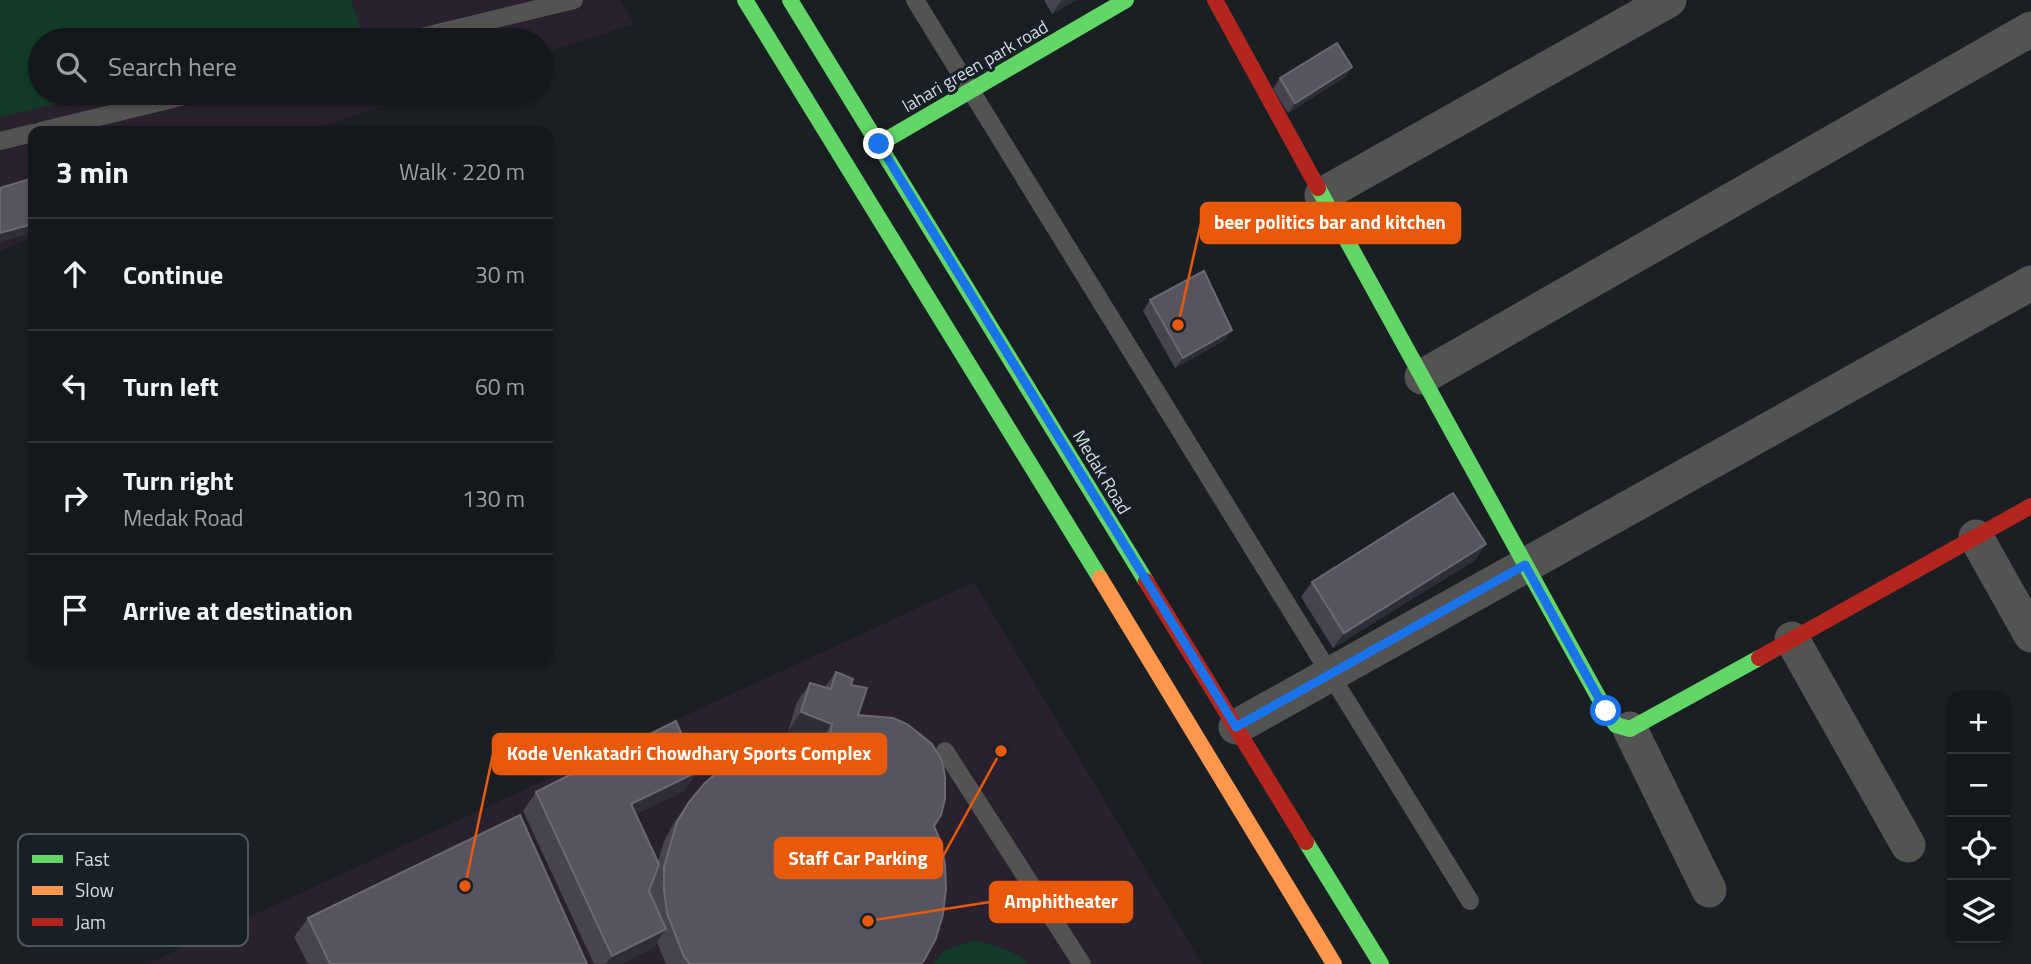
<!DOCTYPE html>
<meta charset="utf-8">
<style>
:root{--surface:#14171b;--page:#1d2024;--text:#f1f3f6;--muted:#9d9fa3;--line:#33363a}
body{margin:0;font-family:"Titillium Web",sans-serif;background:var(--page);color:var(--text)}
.controls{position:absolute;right:21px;bottom:21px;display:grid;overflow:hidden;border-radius:14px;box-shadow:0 2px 5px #0004}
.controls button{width:63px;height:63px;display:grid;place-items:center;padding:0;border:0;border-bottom:2px solid var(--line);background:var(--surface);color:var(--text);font:35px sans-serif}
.stop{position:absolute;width:21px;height:21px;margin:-16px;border:5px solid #1a73e8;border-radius:50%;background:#fff}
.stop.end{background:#1a73e8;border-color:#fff;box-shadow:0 2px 7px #0008}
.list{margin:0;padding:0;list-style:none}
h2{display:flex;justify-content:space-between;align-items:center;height:91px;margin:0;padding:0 28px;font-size:30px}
h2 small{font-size:23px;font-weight:400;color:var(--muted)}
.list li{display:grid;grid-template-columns:46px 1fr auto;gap:21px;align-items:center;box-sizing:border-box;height:112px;padding:0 28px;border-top:2px solid var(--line)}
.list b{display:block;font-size:26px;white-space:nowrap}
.list p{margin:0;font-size:23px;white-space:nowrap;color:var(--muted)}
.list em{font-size:23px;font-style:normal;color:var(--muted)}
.icon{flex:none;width:38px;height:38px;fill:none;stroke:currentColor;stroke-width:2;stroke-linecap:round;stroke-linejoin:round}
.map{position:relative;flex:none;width:2031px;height:964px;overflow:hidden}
.search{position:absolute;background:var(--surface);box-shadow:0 2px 5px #0004;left:28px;top:28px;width:525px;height:77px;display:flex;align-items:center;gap:18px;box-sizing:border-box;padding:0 24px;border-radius:38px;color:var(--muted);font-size:26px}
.panel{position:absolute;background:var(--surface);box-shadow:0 2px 5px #0004;left:28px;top:126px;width:525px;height:539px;border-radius:14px}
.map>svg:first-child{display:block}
</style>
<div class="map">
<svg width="2031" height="964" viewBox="0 0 2031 964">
<rect width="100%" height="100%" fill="#1a1f24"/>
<g fill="#2a212e">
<polygon points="0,0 620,0 634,24 541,54 541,40 40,40 40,93 424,93 307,131 33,131 33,237 0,251"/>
<polygon points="974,582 1202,964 147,964"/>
</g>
<g fill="#133b28">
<polygon points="0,0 351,0 362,32 328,40 40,40 40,93 103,93 0,117"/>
<path d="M975 940C993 946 1015 949 1028 964H933L943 951Z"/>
</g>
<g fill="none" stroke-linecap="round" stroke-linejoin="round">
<g stroke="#535352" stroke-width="18">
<polyline points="915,0 1470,901"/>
<polyline points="409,40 574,0"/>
<polyline points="41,131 197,93"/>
<polyline points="0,141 33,133"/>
<polyline points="945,751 1082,964"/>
</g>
<g stroke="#535352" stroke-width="35">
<polyline points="1322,195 1669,0"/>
<polyline points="1422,377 2031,29"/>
<polyline points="1976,537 2031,635"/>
<polyline points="1792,639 1908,845"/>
<polyline points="1236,727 2031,283"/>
<polyline points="1630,729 1709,890"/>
</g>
<g stroke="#63d668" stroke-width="16">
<polyline points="745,0 1100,578"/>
<polyline points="790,0 1146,581"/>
<polyline points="879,144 1126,0"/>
<polyline points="1318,188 1606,711 1616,725 1630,729 1759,658"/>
<polyline points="1306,842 1381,964"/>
</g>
<polyline stroke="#ff974d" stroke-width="16" points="1100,578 1334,964"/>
<g stroke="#b3261e" stroke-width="16">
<polyline points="1215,0 1318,188"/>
<polyline points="1146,581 1306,842"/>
<polyline points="1759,658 2031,506"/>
</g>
</g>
<g fill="#47434f">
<polygon points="1044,0 1076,0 1052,14"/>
<polygon points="1352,67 1345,77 1288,113 1273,89 1280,78"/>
<polygon points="1150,300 1225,340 1175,368 1143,311"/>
<polygon points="1486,544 1475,560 1333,648 1301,597 1312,582"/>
<polygon points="836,672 851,685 858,715 934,826 922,964 666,964 657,942 653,948 620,964 594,964 523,811 536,792 697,772 684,791 636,814 658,861 664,841 675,821 689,802 817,742 788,731 797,702 810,683 825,687"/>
<polygon points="308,918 587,964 308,964 294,937"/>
</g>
<g fill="#2e2e37">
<polygon points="1062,0 1076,0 1052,14"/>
<polygon points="1352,67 1345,77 1288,113 1295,103"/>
<polygon points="33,224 33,233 0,242 0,233"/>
<polygon points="1232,330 1225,340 1175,368 1183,358"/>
<polygon points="1486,544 1475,560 1333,648 1344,633"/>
<polygon points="801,712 832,724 819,743 788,731"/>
<polygon points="697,772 684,791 618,823 631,804"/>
<polygon points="666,929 653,948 620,964 606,964 612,956"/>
</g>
<g fill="#56545f" stroke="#6a6973" stroke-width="2">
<polygon points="1337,43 1352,67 1295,103 1280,78"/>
<polygon points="33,178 33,224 0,233 0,188"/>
<polygon points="1204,271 1232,330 1183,358 1150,300"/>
<polygon points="1453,493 1486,544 1344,633 1312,582"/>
<polygon points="836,672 853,679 851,685 867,688 858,715 893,718 907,724 932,744 942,761 945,776 945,799 941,815 934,826 940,840 945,864 946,889 943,914 936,938 925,959 921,964 690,964 684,957 667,913 664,890 664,867 677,822 689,802 704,784 721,769 741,756 763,747 785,743 810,742 828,744 832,724 801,712 810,683 831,689"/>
<polygon points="676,721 697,772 631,804 659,864 649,891 666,929 612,956 536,792"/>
<polygon points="520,815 587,964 330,964 308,918"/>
</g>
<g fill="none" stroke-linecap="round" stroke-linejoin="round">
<polyline stroke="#1a73e8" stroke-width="9" points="879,144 1236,727 1525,565 1606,711"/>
</g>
<g text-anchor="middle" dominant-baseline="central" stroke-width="6" stroke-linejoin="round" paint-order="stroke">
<g font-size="18" fill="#d6dce1" stroke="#172027">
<text transform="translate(975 66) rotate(-30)">lahari green park road</text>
<text transform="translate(1102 472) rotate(59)">Medak Road</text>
</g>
</g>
<rect x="18" y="834" width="230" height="112" rx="10" fill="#172027" stroke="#50585f" stroke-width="2"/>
<rect x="32" y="855" width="31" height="8" fill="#63d668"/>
<rect x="32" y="886" width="31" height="9" fill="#ff974d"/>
<rect x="32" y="918" width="31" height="8" fill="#b3261e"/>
<g font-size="19" fill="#d6dce1">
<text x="75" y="866">Fast</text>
<text x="75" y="897">Slow</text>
<text x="75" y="929">Jam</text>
</g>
<path fill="none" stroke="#e8590c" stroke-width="2.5" d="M1178 325L1201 223M465 886L493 754M1001 751L942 858M868 921L990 902"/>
<g fill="#e8590c" stroke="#172027" stroke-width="2.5">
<circle cx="1178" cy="325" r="7"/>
<circle cx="465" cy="886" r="7"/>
<circle cx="1001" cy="751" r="7"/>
<circle cx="868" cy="921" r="7"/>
</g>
<g fill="#e8590c" stroke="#e8590c" stroke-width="2.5">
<rect x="1201" y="203" width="259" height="40" rx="7"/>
<rect x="493" y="734" width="393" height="40" rx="7"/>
<rect x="775" y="838" width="167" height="40" rx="7"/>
<rect x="990" y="882" width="142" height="40" rx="7"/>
</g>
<g font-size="19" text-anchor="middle" font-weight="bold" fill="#fff">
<text x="1330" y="229">beer politics bar and kitchen</text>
<text x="689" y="760">Kode Venkatadri Chowdhary Sports Complex</text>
<text x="858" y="865">Staff Car Parking</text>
<text x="1061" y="908">Amphitheater</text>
</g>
</svg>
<div class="controls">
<button>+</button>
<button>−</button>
<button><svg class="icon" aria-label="locate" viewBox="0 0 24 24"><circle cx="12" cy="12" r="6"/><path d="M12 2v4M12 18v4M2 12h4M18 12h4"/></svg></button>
<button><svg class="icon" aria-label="layers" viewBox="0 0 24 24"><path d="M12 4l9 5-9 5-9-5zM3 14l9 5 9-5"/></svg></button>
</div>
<div class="stop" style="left:1606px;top:711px"></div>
<div class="stop end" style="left:879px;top:144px"></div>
<div class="search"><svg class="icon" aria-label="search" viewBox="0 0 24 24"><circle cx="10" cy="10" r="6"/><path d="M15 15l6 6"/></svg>Search here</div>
<section class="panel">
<h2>3 min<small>Walk · 220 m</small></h2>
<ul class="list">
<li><svg class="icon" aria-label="ahead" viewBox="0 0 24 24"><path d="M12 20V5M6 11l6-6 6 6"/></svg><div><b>Continue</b></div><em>30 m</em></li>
<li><svg class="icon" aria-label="left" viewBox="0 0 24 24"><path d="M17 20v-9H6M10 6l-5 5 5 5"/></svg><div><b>Turn left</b></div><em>60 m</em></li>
<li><svg class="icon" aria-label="right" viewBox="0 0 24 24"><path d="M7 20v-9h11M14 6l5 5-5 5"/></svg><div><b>Turn right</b><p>Medak Road</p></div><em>130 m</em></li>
<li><svg class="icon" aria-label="arrive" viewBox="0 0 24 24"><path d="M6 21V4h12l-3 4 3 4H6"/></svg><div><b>Arrive at destination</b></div></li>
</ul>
</section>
</div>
